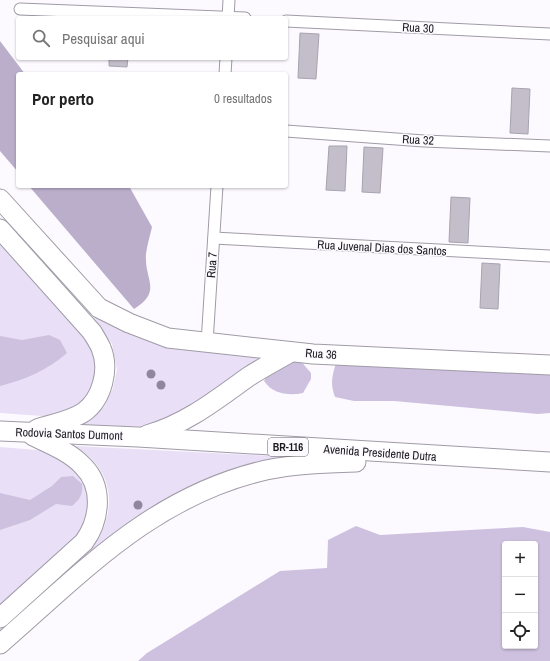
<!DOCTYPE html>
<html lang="pt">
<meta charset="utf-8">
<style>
:root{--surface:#fff;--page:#f2f2f2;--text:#222;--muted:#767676;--line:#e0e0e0}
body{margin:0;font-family:"Archivo Narrow",sans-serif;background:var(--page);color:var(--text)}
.controls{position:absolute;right:12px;bottom:12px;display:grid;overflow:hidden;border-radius:4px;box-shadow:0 1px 3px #0004}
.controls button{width:36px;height:36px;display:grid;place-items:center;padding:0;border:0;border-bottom:1px solid var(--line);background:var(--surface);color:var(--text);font:20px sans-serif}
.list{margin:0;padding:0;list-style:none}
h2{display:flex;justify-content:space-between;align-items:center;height:52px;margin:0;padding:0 16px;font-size:17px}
h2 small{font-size:13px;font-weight:400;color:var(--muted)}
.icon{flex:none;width:22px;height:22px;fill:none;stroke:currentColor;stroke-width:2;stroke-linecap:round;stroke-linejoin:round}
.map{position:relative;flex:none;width:550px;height:661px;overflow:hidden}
.search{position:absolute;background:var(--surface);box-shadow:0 1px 3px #0004;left:16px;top:16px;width:272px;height:44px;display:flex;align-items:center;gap:10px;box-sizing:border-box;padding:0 14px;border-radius:4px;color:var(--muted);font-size:15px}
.panel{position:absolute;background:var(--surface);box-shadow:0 1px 3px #0004;left:16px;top:72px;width:272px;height:116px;border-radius:4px}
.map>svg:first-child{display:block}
</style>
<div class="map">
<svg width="550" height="661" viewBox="0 0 550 661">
<rect width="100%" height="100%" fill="#fcfaff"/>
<g fill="#e9dff6">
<polygon points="0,207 98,314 286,353 156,427 78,425 104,407 113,388 117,369 112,344 92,315 0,214"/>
<polygon points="0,235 101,358 89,401 57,417 0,413"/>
<path d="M75 446 293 457 201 486 0 638V630C21 611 42 592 64 573 76 562 92 550 100 535 118 501 109 466 75 446Z"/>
<polygon points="0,447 49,451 91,481 90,522 0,613"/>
</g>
<g fill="#cec1df" fill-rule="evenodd">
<path d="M49 335 60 340 67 353C48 370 24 380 0 386V336L22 340Z"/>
<path d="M299 359 311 373V379L303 393C288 396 273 394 264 381L270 370Z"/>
<path d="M336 363 550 365V413L538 414 394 401H354L335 397C330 384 332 376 336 363Z"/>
<path d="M73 476 82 484C83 495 80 499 72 506L56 504 30 520 0 530V493L30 500 52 486 61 477Z"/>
<path d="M356 526 380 535 523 527 550 532V661H138L147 653 280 571 327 568 328 540ZM505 544H535V646H505Z"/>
</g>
<g fill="#baaecb">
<polygon points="0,41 25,74 18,74 18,172 0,151"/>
<path d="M29 186H129L152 227C150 236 147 245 146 254 144 280 163 291 134 309Z"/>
</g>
<g fill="#c4becb" stroke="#a8a3b0">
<polygon points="300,33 319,34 316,79 298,78"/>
<polygon points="109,58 128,58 127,67 109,66"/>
<polygon points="512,88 530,89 528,134 510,133"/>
<polygon points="329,146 347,146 345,191 326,190"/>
<polygon points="364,147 383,148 380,193 362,192"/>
<polygon points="451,197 470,198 468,243 449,242"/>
<polygon points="482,263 500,264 498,309 480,308"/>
</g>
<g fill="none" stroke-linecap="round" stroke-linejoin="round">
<defs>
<g id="street">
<polyline points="20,9 245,18"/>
<polyline points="228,18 229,0"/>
<polyline points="286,21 550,34"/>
<polyline points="225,74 226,58"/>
<polyline points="286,131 424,141 550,146"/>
<polyline points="214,238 550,256"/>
<polyline points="207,343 217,186"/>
</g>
<g id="highway">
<polyline points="0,199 99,308 129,323 168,338 313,354 550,365"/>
<path d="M0 229 92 332C95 337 99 343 101 348 110 369 102 399 84 412 71 421 52 424 37 429"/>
<polyline points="0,431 138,437 550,462"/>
<path d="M147 435C186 424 216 400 248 377 262 368 277 360 291 352"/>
<path d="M0 618 84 542C100 520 104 487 83 466 70 452 50 444 33 436"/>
<path d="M0 644C84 571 153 496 266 470 296 464 326 463 356 462"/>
</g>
</defs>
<use href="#street" stroke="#a09ba7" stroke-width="13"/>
<use href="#highway" stroke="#a09ba7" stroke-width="21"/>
<use href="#street" stroke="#fff" stroke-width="11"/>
<use href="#highway" stroke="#fff" stroke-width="19"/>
</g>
<g fill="#92869f">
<circle cx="151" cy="374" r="4.5"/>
<circle cx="161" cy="385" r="4.5"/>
<circle cx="138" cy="505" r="4.5"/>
</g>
<g text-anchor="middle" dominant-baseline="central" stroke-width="3" stroke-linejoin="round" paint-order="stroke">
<rect fill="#fcfaff" stroke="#5e5c62" stroke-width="1" x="268" y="438" width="40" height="18" rx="3"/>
<g font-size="11" font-weight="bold" fill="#1b191e">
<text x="288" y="447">BR-116</text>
</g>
<g font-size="12" fill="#1b191e" stroke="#fcfaff">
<text transform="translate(418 28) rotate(3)">Rua 30</text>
<text transform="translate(418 140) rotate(3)">Rua 32</text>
<text transform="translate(382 248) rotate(3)">Rua Juvenal Dias dos Santos</text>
<text transform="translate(212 265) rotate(-86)">Rua 7</text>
<text transform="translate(321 354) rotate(4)">Rua 36</text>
<text transform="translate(69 434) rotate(2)">Rodovia Santos Dumont</text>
<text transform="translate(380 453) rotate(4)">Avenida Presidente Dutra</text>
</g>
</g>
</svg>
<div class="controls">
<button>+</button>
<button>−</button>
<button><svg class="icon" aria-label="locate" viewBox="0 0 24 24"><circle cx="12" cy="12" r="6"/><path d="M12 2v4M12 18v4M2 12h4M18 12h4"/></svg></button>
</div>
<div class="search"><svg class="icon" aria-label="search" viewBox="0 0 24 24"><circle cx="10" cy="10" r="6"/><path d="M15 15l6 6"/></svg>Pesquisar aqui</div>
<section class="panel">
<h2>Por perto<small>0 resultados</small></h2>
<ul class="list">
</ul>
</section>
</div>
